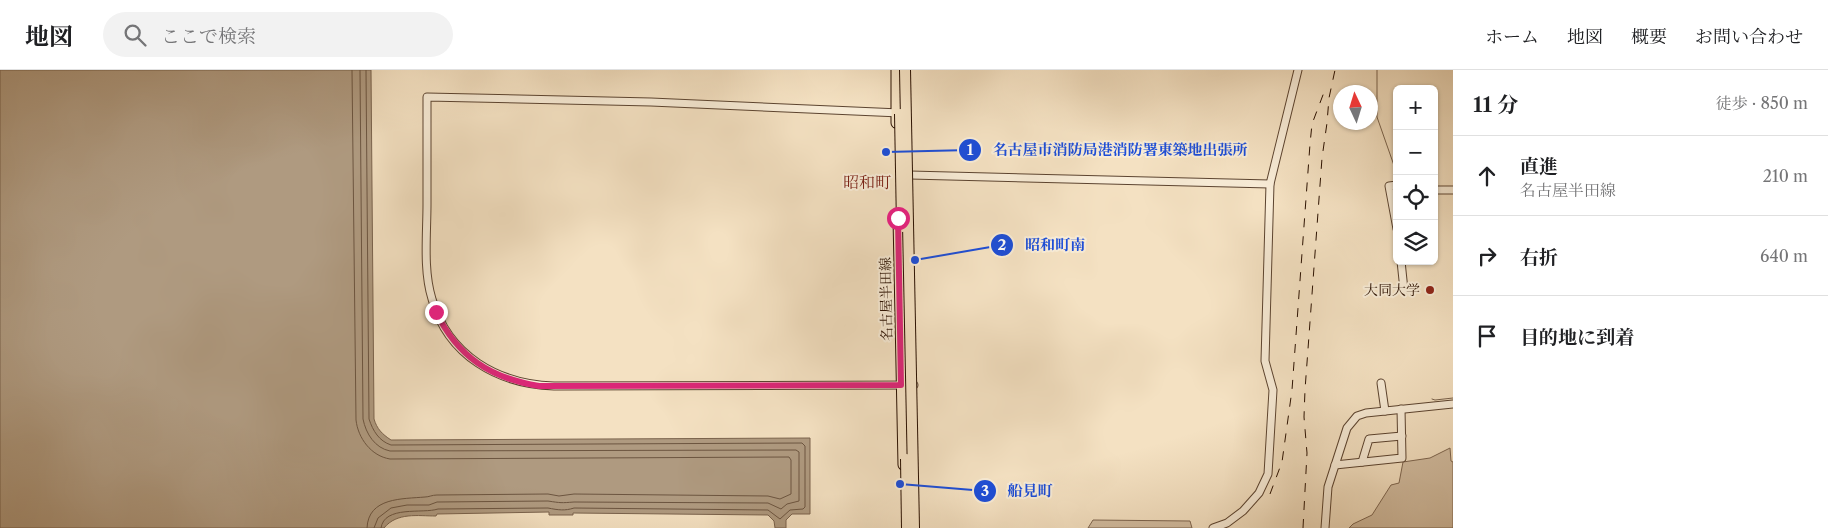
<!DOCTYPE html>
<html lang="ja">
<meta charset="utf-8">
<style>
:root{--surface:#fff;--page:#f2f2f2;--text:#202124;--muted:#757577;--line:#e0e0e0}
body{margin:0;font-family:"Libre Caslon Text","Noto Serif JP",serif;background:var(--page);color:var(--text)}
.controls{position:absolute;right:15px;top:15px;display:grid;overflow:hidden;border-radius:8px;box-shadow:0 1px 4px #0004}
.controls button{width:45px;height:45px;display:grid;place-items:center;padding:0;border:0;border-bottom:1px solid var(--line);background:var(--surface);color:var(--text);font:25px sans-serif}
.compass{position:absolute;left:1333px;top:15px;width:45px;height:45px;border-radius:50%;background:var(--surface);box-shadow:0 1px 4px #0004;rotate:356deg}
.stop{position:absolute;width:15px;height:15px;margin:-11px;border:4px solid #db2777;border-radius:50%;background:#fff}
.stop.end{background:#db2777;border-color:#fff;box-shadow:0 1px 5px #0008}
.list{margin:0;padding:0;list-style:none}
h2{display:flex;justify-content:space-between;align-items:center;height:65px;margin:0;padding:0 20px;font-size:21px}
h2 small{font-size:16px;font-weight:400;color:var(--muted)}
.list li{display:grid;grid-template-columns:32px 1fr auto;gap:15px;align-items:center;box-sizing:border-box;height:80px;padding:0 20px;border-top:1px solid var(--line)}
.list b{display:block;font-size:19px;white-space:nowrap}
.list p{margin:0;font-size:16px;white-space:nowrap;color:var(--muted)}
.list em{font-size:16px;font-style:normal;color:var(--muted)}
.icon{flex:none;width:28px;height:28px;fill:none;stroke:currentColor;stroke-width:2;stroke-linecap:round;stroke-linejoin:round}
.map{position:relative;flex:none;width:1453px;height:458px;overflow:hidden}
header{display:flex;align-items:center;gap:30px;box-sizing:border-box;height:70px;padding:0 25px;background:var(--surface);border-bottom:1px solid var(--line)}
header strong{font-size:24px}
nav{display:flex;gap:28px;margin-inline-start:auto;font-size:18px}
.search{width:350px;height:45px;background:var(--page);display:flex;align-items:center;gap:12px;box-sizing:border-box;padding:0 18px;border-radius:28px;color:var(--muted);font-size:19px}
main{display:flex}
aside{flex:1;background:var(--surface)}
.map>svg:first-child{display:block}
</style>
<header>
<strong>地図</strong>
<div class="search"><svg class="icon" aria-label="search" viewBox="0 0 24 24"><circle cx="10" cy="10" r="6"/><path d="M15 15l6 6"/></svg>ここで検索</div>
<nav><a>ホーム</a><a>地図</a><a>概要</a><a>お問い合わせ</a></nav>
</header>
<main>
<div class="map">
<svg width="1453" height="458" viewBox="0 0 1453 458">
<rect width="100%" height="100%" fill="#f4e1c2"/>
<filter id="stains"><feTurbulence type="fractalNoise" baseFrequency=".004" numOctaves="4"/><feColorMatrix values="0 0 0 0 .2 0 0 0 0 .09 0 0 0 0 .02 0 0 0 .5 -.17"/></filter>
<radialGradient id="worn" r=".72"><stop offset=".6" stop-color="#630" stop-opacity="0"/><stop offset="1" stop-color="#630" stop-opacity=".3"/></radialGradient>
<g fill="#d2bda1" stroke="#7e6650">
<polygon points="1450,378 1451,391 1453,392 1453,458 1349,458 1353,454 1372,445 1391,415 1399,413 1403,392 1430,388"/>
<polygon points="1093,450 1190,451 1192,458 1088,458"/>
</g>
<path fill="#af9a80" stroke="#7a634d" d="M0 0H371L374 349C377 359 382 364 391 370L810 368V444H792L786 450V458H775L774 451 768 445 573 443V445H549V442L437 444 436 446C418 446 397 442 384 458H0Z"/>
<g fill="none" stroke-linecap="round" stroke-linejoin="round">
<g stroke="#6c5540" stroke-width="1">
<path d="M352 0 356 350C358 368 371 386 390 389L789 387 791 390V424L780 429 768 426 574 424 559 426 548 424 437 425C432 425 429 427 425 427 403 429 368 427 367 458"/>
<path d="M360 0 363 349C366 364 375 378 390 381L796 380 799 382V431L787 434 781 439 768 433 574 432C561 433 561 433 548 431L437 432 429 435H407L391 438 378 448 374 458"/>
<path d="M366 0 369 349C373 361 379 371 391 375L802 373 805 376V437L803 439 790 440 780 449 768 440 574 438C565 441 558 440 548 438L438 439C423 444 384 435 381 458"/>
</g>
<g stroke="#7a634d" stroke-width="1">
<polyline points="1377,0 1377,47 1397,104"/>
<polyline points="1432,329 1435,330 1453,328"/>
</g>
<defs>
<g id="minor">
<path d="M900 43 651 32 427 27C427 63 427 98 427 134 427 165 423 200 432 229 448 286 498 314 554 316L914 315"/>
<polyline points="910,105 1270,114"/>
<polyline points="1397,115 1389,116 1397,159"/>
<polyline points="1434,120 1453,120"/>
<polyline points="1401,191 1404,220"/>
<polyline points="1381,313 1385,341"/>
<polyline points="1362,392 1369,369 1402,366"/>
<polyline points="1335,395 1402,388 1401,339"/>
<polyline points="1213,458 1227,453 1243,441 1259,423 1268,404 1273,320 1265,291 1270,114 1298,0"/>
<polyline points="1325,458 1328,417 1347,358 1357,346 1366,343 1453,334"/>
</g>
<g id="major">
<polyline points="896,0 896,53"/>
<polyline points="898,148 903,395"/>
</g>
</defs>
<use href="#minor" stroke="#5c4430" stroke-width="9"/>
<use href="#major" stroke="#2a1000" stroke-width="11"/>
<use href="#minor" stroke="#f8ecd7" stroke-width="7"/>
<use href="#major" stroke="#f4e1c2" stroke-width="9"/>
<g stroke="#2a1000" stroke-width="1" stroke-dasharray="9 9" stroke-linecap="butt">
<polyline points="1270,424 1282,392 1292,320 1310,74 1312,54 1326,17"/>
<polyline points="1303,458 1307,383 1304,347 1305,320 1322,88 1327,53 1329,28 1335,0"/>
</g>
<defs>
<g id="highway-bridge">
<polyline points="905,0 914,458"/>
<polyline points="900,44 902,157"/>
<polyline points="906,389 907,458"/>
</g>
</defs>
<use href="#highway-bridge" stroke="#2a1000" stroke-width="12" stroke-linecap="butt"/>
<use href="#highway-bridge" stroke="#f4e1c2" stroke-width="10"/>
</g>
<g fill="none" stroke-linecap="round" stroke-linejoin="round">
<path stroke="#db2777" stroke-width="6" d="M436 242C458 287 490 308 539 316L901 315 898 148"/>
</g>
<circle fill="#8f2418" stroke="#f8ecd7" stroke-width="2" cx="1430" cy="220" r="5"/>
<g text-anchor="middle" dominant-baseline="central" stroke-width="4" stroke-linejoin="round" paint-order="stroke">
<g font-size="14" fill="#2a1000" stroke="#f8ecd7" text-anchor="end">
<text x="1420" y="220">大同大学</text>
</g>
<g font-size="14" fill="#2a1000" stroke="#f8ecd7">
<text transform="translate(886 229) rotate(-91)">名古屋半田線</text>
</g>
<g font-size="16" fill="#7a1f14" stroke="#f8ecd7">
<text x="867" y="112">昭和町</text>
</g>
</g>
<path fill="none" stroke="#1d4ed8" stroke-width="2" d="M886 82L970 80M915 190L1002 175M900 414L985 421"/>
<g fill="#1d4ed8" stroke="#f8ecd7" stroke-width="2">
<circle cx="886" cy="82" r="5"/>
<circle cx="915" cy="190" r="5"/>
<circle cx="900" cy="414" r="5"/>
<circle cx="970" cy="80" r="12"/>
<circle cx="1002" cy="175" r="12"/>
<circle cx="985" cy="421" r="12"/>
</g>
<g font-size="15" text-anchor="middle" font-weight="bold" fill="#fff">
<text x="970" y="85">1</text>
<text x="1002" y="180">2</text>
<text x="985" y="426">3</text>
</g>
<g font-size="15" text-anchor="middle" font-weight="bold" fill="#1d4ed8" stroke="#f8ecd7" stroke-width="4" stroke-linejoin="round" paint-order="stroke">
<text x="1120" y="85">名古屋市消防局港消防署東築地出張所</text>
<text x="1055" y="180">昭和町南</text>
<text x="1030" y="426">船見町</text>
</g>
<rect width="100%" height="100%" filter="url(#stains)"/>
<rect width="100%" height="100%" fill="url(#worn)"/>
</svg>
<div class="controls">
<button>+</button>
<button>−</button>
<button><svg class="icon" aria-label="locate" viewBox="0 0 24 24"><circle cx="12" cy="12" r="6"/><path d="M12 2v4M12 18v4M2 12h4M18 12h4"/></svg></button>
<button><svg class="icon" aria-label="layers" viewBox="0 0 24 24"><path d="M12 4l9 5-9 5-9-5zM3 14l9 5 9-5"/></svg></button>
</div>
<svg class="compass" viewBox="-18 -18 36 36"><path d="M0-13l5 13h-10z" fill="#e53935"/><path d="M0 13l5-13h-10z" fill="#757577"/></svg>
<div class="stop" style="left:898px;top:148px"></div>
<div class="stop end" style="left:436px;top:242px"></div>
</div>
<aside>
<h2>11 分<small>徒歩 · 850 m</small></h2>
<ul class="list">
<li><svg class="icon" aria-label="ahead" viewBox="0 0 24 24"><path d="M12 20V5M6 11l6-6 6 6"/></svg><div><b>直進</b><p>名古屋半田線</p></div><em>210 m</em></li>
<li><svg class="icon" aria-label="right" viewBox="0 0 24 24"><path d="M7 20v-9h11M14 6l5 5-5 5"/></svg><div><b>右折</b></div><em>640 m</em></li>
<li><svg class="icon" aria-label="arrive" viewBox="0 0 24 24"><path d="M6 21V4h12l-3 4 3 4H6"/></svg><div><b>目的地に到着</b></div></li>
</ul>
</aside>
</main>
